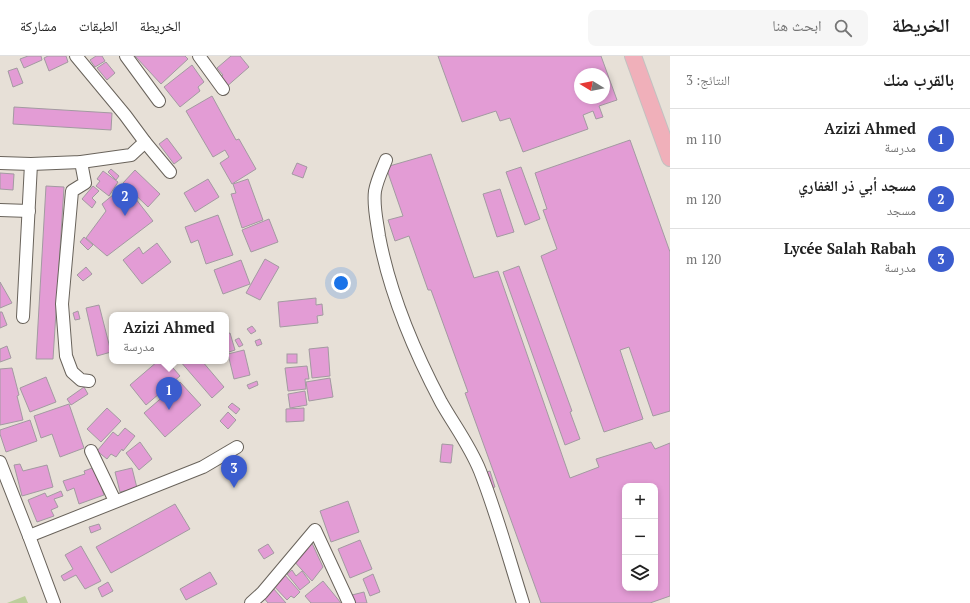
<!DOCTYPE html>
<html lang="ar">
<meta charset="utf-8">
<style>
:root{--surface:#fff;--page:#f6f6f6;--text:#222;--muted:#767676;--line:#e0e0e0;--accent:#3b5cce}
body{margin:0;font-family:"PT Serif","Noto Naskh Arabic",serif;background:var(--page);color:var(--text);direction:rtl}
.controls{position:absolute;right:12px;bottom:12px;display:grid;overflow:hidden;border-radius:8px;box-shadow:0 2px 6px #0003}
.controls button{width:36px;height:36px;display:grid;place-items:center;padding:0;border:0;border-bottom:1px solid var(--line);background:var(--surface);color:var(--text);font:20px sans-serif}
.compass{position:absolute;left:574px;top:12px;width:36px;height:36px;border-radius:50%;background:var(--surface);box-shadow:0 2px 6px #0003;rotate:280deg}
.you{position:absolute;left:341px;top:227px;width:14px;height:14px;margin:-10px;border:3px solid #fff;border-radius:50%;background:#1a73e8;box-shadow:0 0 0 6px #1a73e833}
.badge{display:grid;place-items:center;width:26px;height:26px;border-radius:50%;background:var(--accent);color:#fff;font-size:13px;font-weight:700}
.pin{position:absolute;translate:-50% -33px;filter:drop-shadow(0 1px 2px #0008)}
.pin::after{content:'';position:absolute;top:21px;width:14px;height:12px;background:inherit;clip-path:polygon(0 0,100% 0,50% 100%)}
.popup{position:absolute;left:109px;top:256px;width:120px;height:52px;box-sizing:border-box;display:grid;place-content:center;border-radius:8px;background:var(--surface);filter:drop-shadow(0 1px 3px #0005);font-size:13px;white-space:nowrap;color:var(--muted)}
.popup b{font-size:15px;color:var(--text)}
.popup::after{content:'';position:absolute;left:50%;top:100%;margin-left:-8px;border:8px solid transparent;border-top-color:var(--surface)}
.list{margin:0;padding:0;list-style:none}
h2{display:flex;justify-content:space-between;align-items:center;height:52px;margin:0;padding:0 16px;font-size:17px}
h2 small{font-size:13px;font-weight:400;color:var(--muted)}
.list li{display:grid;grid-template-columns:26px 1fr auto;gap:12px;align-items:center;box-sizing:border-box;height:60px;padding:0 16px;border-top:1px solid var(--line)}
.list b{display:block;font-size:15px;white-space:nowrap}
.list p{margin:0;font-size:13px;white-space:nowrap;color:var(--muted)}
.list em{font-size:13px;font-style:normal;color:var(--muted)}
.icon{flex:none;width:22px;height:22px;fill:none;stroke:currentColor;stroke-width:2;stroke-linecap:round;stroke-linejoin:round}
.map{position:relative;flex:none;width:670px;height:547px;overflow:hidden;direction:ltr}
header{display:flex;align-items:center;gap:24px;box-sizing:border-box;height:56px;padding:0 20px;background:var(--surface);border-bottom:1px solid var(--line)}
header strong{font-size:19px}
nav{display:flex;gap:22px;margin-inline-start:auto;font-size:14px}
.search{width:280px;height:36px;background:var(--page);display:flex;align-items:center;gap:10px;box-sizing:border-box;padding:0 14px;border-radius:8px;color:var(--muted);font-size:15px}
main{display:flex}
aside{flex:1;background:var(--surface)}
.map>svg:first-child{display:block}
</style>
<header>
<strong>الخريطة</strong>
<div class="search"><svg class="icon" aria-label="search" viewBox="0 0 24 24"><circle cx="10" cy="10" r="6"/><path d="M15 15l6 6"/></svg>ابحث هنا</div>
<nav><a>الخريطة</a><a>الطبقات</a><a>مشاركة</a></nav>
</header>
<main>
<aside>
<h2>بالقرب منك<small>النتائج: 3</small></h2>
<ul class="list">
<li><span class="badge">1</span><div><b>Azizi Ahmed</b><p>مدرسة</p></div><em>110 m</em></li>
<li><span class="badge">2</span><div><b>مسجد أبي ذر الغفاري</b><p>مسجد</p></div><em>120 m</em></li>
<li><span class="badge">3</span><div><b>Lycée Salah Rabah</b><p>مدرسة</p></div><em>120 m</em></li>
</ul>
</aside>
<div class="map">
<svg width="670" height="547" viewBox="0 0 670 547">
<rect width="100%" height="100%" fill="#e7e0d7"/>
<polygon fill="#bcce9c" points="25,540 28,547 7,547"/>
<g fill="#e39cd5" stroke="#a39aa1" fill-rule="evenodd">
<polygon points="28,0 41,0 42,4 24,12 20,3"/>
<polygon points="48,0 66,0 68,6 49,15 44,2"/>
<polygon points="96,0 102,0 105,5 95,11 90,4"/>
<polygon points="135,0 185,0 188,3 161,28"/>
<polygon points="231,0 240,0 249,11 225,32 218,23 223,19 217,12"/>
<path d="M438 0H601L617 44 599 50 603 61 596 63 593 55 583 59 588 73 523 96 510 62 500 65 496 55 462 66ZM580 18H604V42H580Z"/>
<polygon points="106,6 115,17 107,24 97,12"/>
<polygon points="192,9 204,26 198,31 200,35 180,51 164,31"/>
<polygon points="17,12 23,27 13,31 8,15"/>
<polygon points="212,40 236,84 239,83 256,113 232,128 220,107 229,101 225,94 213,101 186,55"/>
<polygon points="14,51 112,57 111,74 13,68"/>
<polygon points="167,82 182,102 174,108 159,88"/>
<polygon points="630,84 670,196 670,355 653,360 629,291 620,294 643,363 604,376 541,200 557,193 543,154 547,153 535,117"/>
<path d="M431 98 474 222 498 215 570 422 599 411 596 403 651 386 655 393 670 387V540L650 547H541L465 337 468 336 431 234H428L409 180 395 185 388 164 403 160 386 111ZM625 430H655V532H625Z"/>
<polygon points="297,107 307,111 303,122 292,118"/>
<polygon points="521,111 540,163 525,169 506,116"/>
<polygon points="111,113 119,120 116,124 108,116"/>
<polygon points="135,114 160,138 148,151 123,127"/>
<polygon points="103,115 118,126 109,140 96,130 100,125 97,123"/>
<polygon points="0,117 14,118 13,134 0,133"/>
<polygon points="208,123 219,141 195,156 184,137"/>
<polygon points="248,123 263,164 242,172 231,138 236,137 233,128"/>
<polygon points="125,129 153,165 107,200 86,182 106,155 102,148"/>
<polygon points="46,130 64,131 53,303 36,303"/>
<polygon points="93,130 99,135 92,142 96,146 92,152 82,143"/>
<polygon points="500,133 514,176 497,181 483,138"/>
<polygon points="218,159 233,199 206,208 198,184 191,187 185,171"/>
<polygon points="269,163 278,186 251,196 242,174"/>
<polygon points="84,181 93,189 88,194 80,186"/>
<polygon points="157,187 171,206 142,228 123,204 139,191 143,198"/>
<polygon points="265,203 279,211 260,244 246,237"/>
<polygon points="241,204 250,228 223,238 214,214"/>
<polygon points="519,210 572,355 570,356 580,383 565,389 503,216"/>
<polygon points="86,211 92,218 83,225 77,219"/>
<polygon points="0,226 12,247 0,252"/>
<polygon points="316,242 316,249 322,248 323,259 317,260 318,267 280,271 278,246"/>
<polygon points="99,249 111,296 97,300 86,252"/>
<polygon points="78,255 80,263 75,264 73,257"/>
<polygon points="0,256 2,256 7,269 0,272"/>
<polygon points="252,270 256,275 251,278 247,273"/>
<polygon points="230,277 235,294 226,297 226,278"/>
<polygon points="239,282 243,289 239,291 235,284"/>
<polygon points="260,283 262,288 257,290 255,285"/>
<polygon points="7,290 11,302 0,306 0,293"/>
<polygon points="328,291 330,320 312,322 309,293"/>
<polygon points="244,294 250,319 234,323 228,298"/>
<rect x="287" y="298" width="10" height="9"/>
<polygon points="158,305 167,305 180,320 146,349 130,329"/>
<polygon points="180,305 202,305 224,331 212,342"/>
<polygon points="307,310 309,323 305,323 306,333 288,335 285,312"/>
<polygon points="12,312 19,339 17,340 23,364 0,369 0,313"/>
<polygon points="46,321 56,346 30,356 20,332"/>
<polygon points="330,322 333,341 309,345 306,326"/>
<polygon points="257,325 258,329 249,333 247,329"/>
<polygon points="180,326 201,349 165,381 144,357"/>
<polygon points="84,331 88,338 71,349 67,343"/>
<polygon points="305,335 307,349 290,352 288,338"/>
<polygon points="232,347 240,353 236,358 228,351"/>
<polygon points="69,348 84,392 60,401 52,378 41,382 34,360"/>
<polygon points="107,352 121,365 101,386 87,373"/>
<polygon points="304,352 304,365 286,366 286,353"/>
<polygon points="228,356 236,364 228,373 220,365"/>
<polygon points="30,364 37,385 6,396 0,378 0,374"/>
<polygon points="125,372 135,380 123,395 122,393 116,401 111,398 107,403 97,395 113,376 118,380"/>
<polygon points="140,386 152,403 139,414 126,397"/>
<polygon points="442,388 453,389 451,407 440,406"/>
<polygon points="20,408 23,415 47,409 53,431 22,440 14,409"/>
<polygon points="95,411 104,439 79,448 74,432 67,435 63,425 85,418 84,415"/>
<polygon points="132,412 137,432 120,436 115,416"/>
<polygon points="490,415 495,431 488,433 483,417"/>
<polygon points="61,435 63,440 54,443 58,451 51,454 54,460 37,466 28,444 45,437 47,441"/>
<polygon points="348,445 359,476 331,486 320,455"/>
<polygon points="175,448 190,473 111,517 96,491"/>
<polygon points="99,468 101,473 91,477 89,471"/>
<polygon points="360,484 372,513 350,522 338,493"/>
<polygon points="311,485 323,511 312,525 292,503"/>
<polygon points="268,488 274,497 264,503 258,494"/>
<polygon points="81,490 101,525 85,533 76,519 64,525 61,520 73,513 65,499"/>
<polygon points="292,514 296,520 302,515 310,526 300,534 287,518"/>
<polygon points="210,516 217,528 186,544 180,533"/>
<polygon points="283,517 300,536 294,542 291,540 287,544 272,528"/>
<polygon points="373,518 380,536 370,540 363,523"/>
<polygon points="323,525 341,547 311,547 305,540"/>
<polygon points="108,526 113,535 102,541 98,532"/>
<polygon points="273,532 286,547 268,547 263,541"/>
<polygon points="364,536 367,547 354,547 352,539"/>
</g>
<g fill="none" stroke-linecap="round" stroke-linejoin="round">
<defs>
<g id="minor">
<polyline points="76,0 125,59 145,86 170,116"/>
<polyline points="126,0 159,45"/>
<polyline points="199,0 223,33"/>
<path d="M386 104C382 114 377 124 375 135 373 150 377 165 379 180 390 239 413 293 441 346 454 369 470 390 480 415 497 458 509 503 523 547"/>
<polyline points="81,106 85,127 72,135 62,248 66,300 72,316 81,324 89,325"/>
<polyline points="0,107 31,108 81,106 131,99 145,86"/>
<polyline points="0,154 29,155"/>
<polyline points="23,261 31,108"/>
<polyline points="91,395 115,445"/>
<polyline points="0,406 29,480 54,547"/>
<polyline points="29,480 203,411 237,391"/>
<polyline points="251,547 262,537 315,474 349,547"/>
</g>
<polyline id="major" points="633,0 670,102"/>
</defs>
<use href="#minor" stroke="#69635b" stroke-width="14"/>
<use href="#major" stroke="#c2c1c0" stroke-width="18"/>
<use href="#minor" stroke="#fff" stroke-width="12"/>
<use href="#major" stroke="#f0b0ba" stroke-width="16"/>
</g>
</svg>
<div class="controls">
<button>+</button>
<button>−</button>
<button><svg class="icon" aria-label="layers" viewBox="0 0 24 24"><path d="M12 4l9 5-9 5-9-5zM3 14l9 5 9-5"/></svg></button>
</div>
<svg class="compass" viewBox="-18 -18 36 36"><path d="M0-13l5 13h-10z" fill="#e53935"/><path d="M0 13l5-13h-10z" fill="#767676"/></svg>
<div class="you"></div>
<div class="pin badge" style="left:169px;top:354px">1</div>
<div class="popup"><b>Azizi Ahmed</b>مدرسة</div>
<div class="pin badge" style="left:125px;top:160px">2</div>
<div class="pin badge" style="left:234px;top:432px">3</div>
</div>
</main>
